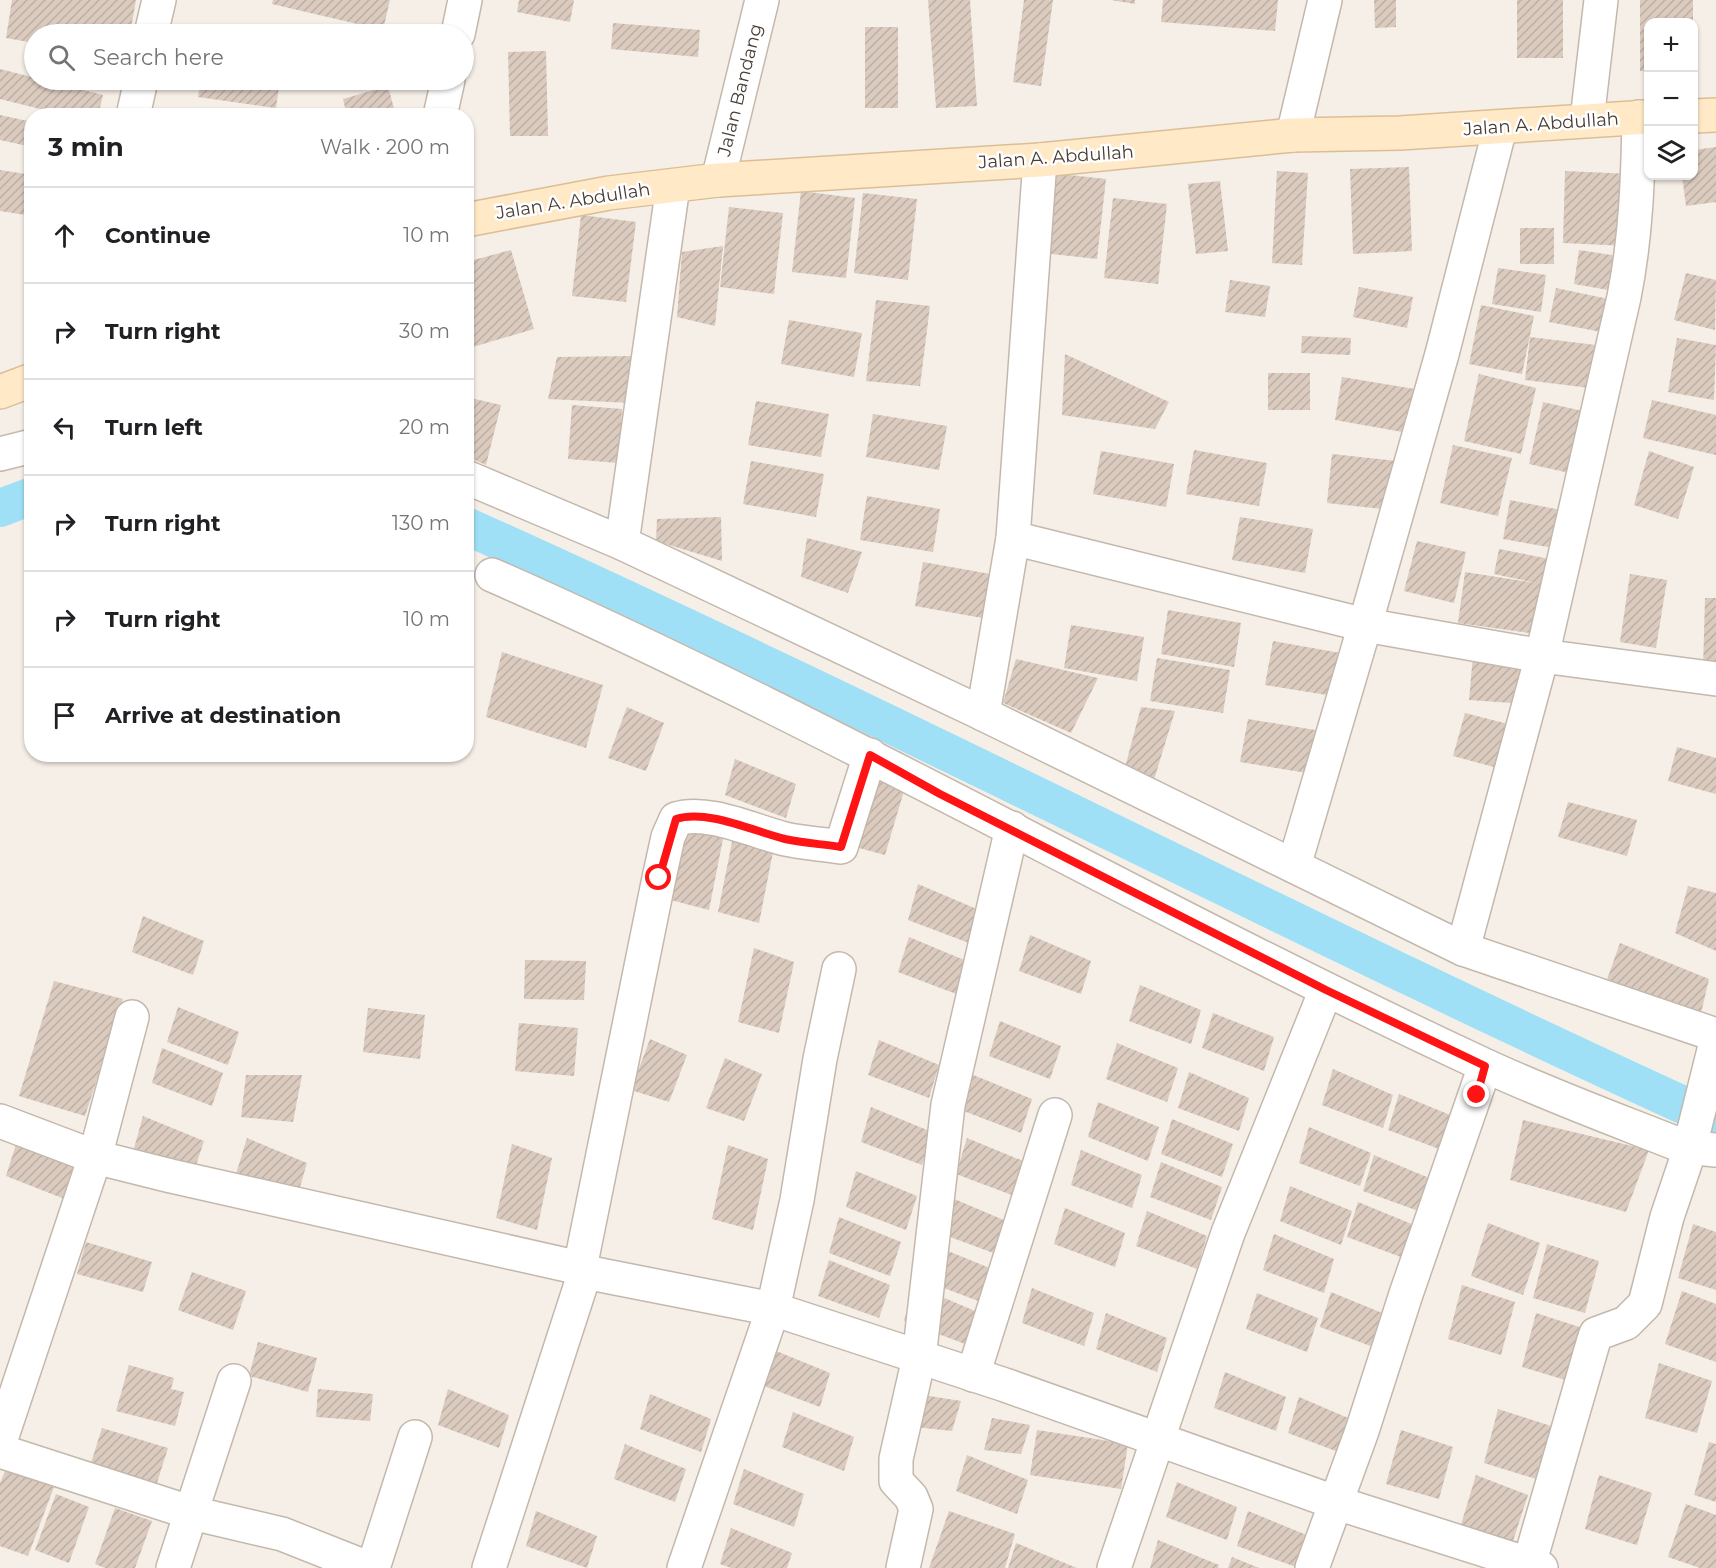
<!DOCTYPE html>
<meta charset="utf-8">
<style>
:root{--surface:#fff;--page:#f2f2f2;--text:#202124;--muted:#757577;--line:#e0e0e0}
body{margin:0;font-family:Montserrat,sans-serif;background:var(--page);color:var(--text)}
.controls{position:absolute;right:18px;top:18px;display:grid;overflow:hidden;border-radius:12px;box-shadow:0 2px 4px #0004}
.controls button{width:54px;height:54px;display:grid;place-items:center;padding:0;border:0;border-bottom:2px solid var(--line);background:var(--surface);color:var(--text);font:30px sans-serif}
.stop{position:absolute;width:18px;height:18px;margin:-14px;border:4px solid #ff1416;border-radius:50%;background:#fff}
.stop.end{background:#ff1416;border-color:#fff;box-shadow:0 2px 6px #0008}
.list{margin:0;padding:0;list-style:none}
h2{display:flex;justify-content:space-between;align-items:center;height:78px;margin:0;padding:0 24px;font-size:26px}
h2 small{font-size:20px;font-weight:400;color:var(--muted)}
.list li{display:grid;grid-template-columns:39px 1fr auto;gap:18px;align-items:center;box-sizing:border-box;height:96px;padding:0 24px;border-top:2px solid var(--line)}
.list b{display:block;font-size:22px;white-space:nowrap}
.list em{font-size:20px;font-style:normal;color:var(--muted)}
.icon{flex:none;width:33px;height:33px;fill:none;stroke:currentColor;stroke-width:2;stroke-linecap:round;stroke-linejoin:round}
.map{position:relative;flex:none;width:1716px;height:1568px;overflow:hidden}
.search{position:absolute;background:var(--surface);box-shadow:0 2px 4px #0004;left:24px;top:24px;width:450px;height:66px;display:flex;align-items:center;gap:15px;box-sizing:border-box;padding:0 21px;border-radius:33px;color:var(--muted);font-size:22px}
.panel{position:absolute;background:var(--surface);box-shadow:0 2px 4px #0004;left:24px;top:108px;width:450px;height:654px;border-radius:24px}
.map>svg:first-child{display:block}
</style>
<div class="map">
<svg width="1716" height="1568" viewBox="0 0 1716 1568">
<defs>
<pattern id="building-hatch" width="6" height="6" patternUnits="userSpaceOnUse" patternTransform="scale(1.5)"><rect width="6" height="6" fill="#dbcbbf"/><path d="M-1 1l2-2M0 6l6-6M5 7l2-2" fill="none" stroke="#bdafa5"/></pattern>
</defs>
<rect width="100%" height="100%" fill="#f5efe7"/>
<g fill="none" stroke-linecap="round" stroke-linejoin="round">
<g stroke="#9fe0f6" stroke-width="38">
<polyline points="0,508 32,496"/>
<path d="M466 526C887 715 1296 929 1716 1120"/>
</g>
</g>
<g fill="url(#building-hatch)">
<polygon points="12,0 136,0 130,34 34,34 34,43 6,38"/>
<polygon points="273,0 390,0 383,30 272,4"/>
<polygon points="519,0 574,0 570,22 517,12"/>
<polygon points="928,0 970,0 977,106 936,108"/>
<polygon points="1024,0 1053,0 1041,86 1013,82"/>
<polygon points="1111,0 1135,0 1135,4"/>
<polygon points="1163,0 1278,0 1275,31 1161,22"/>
<polygon points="1374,0 1396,0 1396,27 1375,28"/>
<rect x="1517" y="0" width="46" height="58"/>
<polygon points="1640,0 1693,0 1693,22 1648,22 1648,71 1640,71"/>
<polygon points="613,23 700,30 698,57 611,49"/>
<rect x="865" y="27" width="33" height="81"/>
<polygon points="546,51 548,136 510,136 508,52"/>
<polygon points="0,69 103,95 98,116 68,116 0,99"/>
<polygon points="201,80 280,80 276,108 198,97"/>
<polygon points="388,86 396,116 347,116 343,99"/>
<polygon points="0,115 32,122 32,147 0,140"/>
<polygon points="1716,147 1716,202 1686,206 1682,176 1694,176 1694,150"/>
<polygon points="1409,167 1412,251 1353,254 1350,169"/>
<polygon points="0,170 32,175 32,216 0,211"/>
<polygon points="1277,171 1308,173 1302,265 1272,263"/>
<polygon points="1565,171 1631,174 1628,246 1563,243"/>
<polygon points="1051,173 1106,179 1097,259 1043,253"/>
<polygon points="1220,181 1228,251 1196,254 1188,184"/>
<polygon points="801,191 855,198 846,278 792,272"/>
<polygon points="863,193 917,199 908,280 854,273"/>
<polygon points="1113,198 1167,204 1158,284 1104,278"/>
<polygon points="729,207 783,213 774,294 720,287"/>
<polygon points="581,215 636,222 626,302 572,296"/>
<rect x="1520" y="228" width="34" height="36"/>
<polygon points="723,246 715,326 677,317 682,252"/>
<polygon points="511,250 534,329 466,349 466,262"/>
<polygon points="1579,250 1618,256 1614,291 1574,284"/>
<polygon points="1498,268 1546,275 1541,312 1492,304"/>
<polygon points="1686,273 1716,280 1715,330 1674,320"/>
<polygon points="1230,280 1270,286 1265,317 1225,312"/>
<polygon points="1359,287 1413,297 1407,328 1353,317"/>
<polygon points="1556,288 1618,301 1612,334 1549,322"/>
<polygon points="876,300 930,306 920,386 866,381"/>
<polygon points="1481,305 1534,316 1522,374 1469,364"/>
<polygon points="789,320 862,333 854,377 781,364"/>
<polygon points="1302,336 1351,338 1350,355 1301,353"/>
<polygon points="1530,337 1604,346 1598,389 1525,380"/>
<polygon points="1677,338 1716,345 1714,400 1668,392"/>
<polygon points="1065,354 1169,402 1155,429 1062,415"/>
<polygon points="631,356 631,403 548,399 557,357"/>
<rect x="1268" y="373" width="42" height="37"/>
<polygon points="1479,374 1536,388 1521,454 1464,441"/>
<polygon points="1342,377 1415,389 1408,433 1335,420"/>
<polygon points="466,397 501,405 486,465 466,456"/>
<polygon points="1652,400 1716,415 1716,455 1643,438"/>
<polygon points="756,401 829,414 821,457 748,445"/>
<polygon points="1543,402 1587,412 1574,474 1529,464"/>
<polygon points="572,405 622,409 619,463 568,459"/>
<polygon points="873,414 947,426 939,470 866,457"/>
<polygon points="1453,445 1512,458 1498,516 1440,503"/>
<polygon points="1194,450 1267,463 1259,506 1186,494"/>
<polygon points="1101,451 1174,464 1166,507 1093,494"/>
<polygon points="1649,451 1694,467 1678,519 1634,505"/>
<polygon points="1332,454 1397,461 1391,510 1327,503"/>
<polygon points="751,461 824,474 816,517 743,504"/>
<polygon points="867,496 940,509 933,552 860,540"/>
<polygon points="1510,500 1566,511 1559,549 1503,539"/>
<polygon points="721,517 722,561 656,541 657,519"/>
<polygon points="1240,517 1313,529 1305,573 1232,560"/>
<polygon points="807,538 862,552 848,593 801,577"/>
<polygon points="1417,541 1466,552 1454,603 1404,591"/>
<polygon points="1499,549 1555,560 1544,635 1458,623 1465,572 1536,583 1494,574"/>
<polygon points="923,562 996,575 988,619 915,606"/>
<polygon points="1630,574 1667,580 1656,648 1620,642"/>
<polygon points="1705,598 1716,598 1716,670 1703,670"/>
<polygon points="1168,610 1241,623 1234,667 1161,654"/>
<polygon points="1071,625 1144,637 1137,681 1064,668"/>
<polygon points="1273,641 1346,654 1339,697 1265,685"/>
<polygon points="502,652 603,685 586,748 486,717"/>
<polygon points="1473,655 1530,659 1527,704 1469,700"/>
<polygon points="1157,658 1230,670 1223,713 1150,701"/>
<polygon points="1016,659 1098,678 1071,733 1003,703"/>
<polygon points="627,707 664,723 646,771 608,758"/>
<polygon points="1141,707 1175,711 1153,783 1123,775"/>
<polygon points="1465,713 1516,726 1505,770 1453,756"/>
<polygon points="1248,719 1321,731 1313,774 1240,762"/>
<polygon points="1677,747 1716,758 1716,794 1668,781"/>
<polygon points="735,759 796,784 786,818 725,795"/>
<polygon points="873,772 906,784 885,855 848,845"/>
<polygon points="1568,802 1637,820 1627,856 1558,837"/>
<polygon points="683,825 723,839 709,910 667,899"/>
<polygon points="733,837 773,852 759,923 718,912"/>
<polygon points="918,884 979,910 969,943 908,920"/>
<polygon points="1688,886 1716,893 1716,951 1675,933"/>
<polygon points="143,916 204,941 193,975 132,952"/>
<polygon points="1030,935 1091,961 1081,994 1019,971"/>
<polygon points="909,937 969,962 959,995 898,972"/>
<polygon points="1620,943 1709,979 1699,1022 1604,988"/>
<polygon points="754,948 794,962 779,1033 738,1022"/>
<polygon points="525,960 586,961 584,1000 524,999"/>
<polygon points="54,981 123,999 85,1116 19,1096"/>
<polygon points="1140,985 1201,1010 1191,1044 1129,1021"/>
<polygon points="178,1007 239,1032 228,1065 167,1042"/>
<polygon points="368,1008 425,1015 420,1059 363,1052"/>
<polygon points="1213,1013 1274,1037 1264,1071 1202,1048"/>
<polygon points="1000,1021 1061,1046 1050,1079 989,1056"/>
<polygon points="519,1023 578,1028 574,1076 515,1071"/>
<polygon points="650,1039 687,1055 669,1102 631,1090"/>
<polygon points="879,1040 939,1065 929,1098 868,1075"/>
<polygon points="1117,1043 1178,1068 1167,1102 1106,1079"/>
<polygon points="162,1048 223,1073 212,1106 152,1083"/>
<polygon points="725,1058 762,1074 744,1121 706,1108"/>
<polygon points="1333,1069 1393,1095 1383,1128 1322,1105"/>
<polygon points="1189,1072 1249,1098 1239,1131 1178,1108"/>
<polygon points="971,1074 1032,1099 1021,1133 961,1110"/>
<polygon points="246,1075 302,1075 293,1122 241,1117"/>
<polygon points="1399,1094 1460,1119 1450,1153 1388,1130"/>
<polygon points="1098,1102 1159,1127 1148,1161 1088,1137"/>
<polygon points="871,1107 932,1132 922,1165 861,1142"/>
<polygon points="143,1116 204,1141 193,1174 133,1152"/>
<polygon points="1172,1119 1233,1144 1222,1177 1161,1154"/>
<polygon points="1523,1120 1649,1150 1626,1212 1510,1180"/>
<polygon points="1309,1127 1371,1153 1360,1186 1299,1163"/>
<polygon points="247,1138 307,1163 297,1197 236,1174"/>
<polygon points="967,1138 1028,1163 1017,1197 956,1174"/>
<polygon points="17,1141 78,1166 67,1200 6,1176"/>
<polygon points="512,1144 552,1158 537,1230 496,1218"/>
<polygon points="728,1145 768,1159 753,1230 712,1219"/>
<polygon points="1081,1150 1142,1175 1132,1208 1071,1185"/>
<polygon points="1374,1155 1434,1180 1424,1213 1363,1191"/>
<polygon points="1161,1162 1222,1187 1211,1220 1150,1197"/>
<polygon points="856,1171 917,1196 906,1230 846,1207"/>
<polygon points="1290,1186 1352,1211 1341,1245 1280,1221"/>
<polygon points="945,1195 1006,1221 996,1254 934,1231"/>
<polygon points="1358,1202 1419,1227 1409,1260 1347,1237"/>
<polygon points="1065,1208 1125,1233 1115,1267 1054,1244"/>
<polygon points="1147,1211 1207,1236 1197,1269 1136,1246"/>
<polygon points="839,1217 901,1242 890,1276 829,1253"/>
<polygon points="1488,1223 1540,1243 1523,1295 1471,1276"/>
<polygon points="1693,1224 1716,1232 1716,1290 1678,1278"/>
<polygon points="1274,1234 1334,1259 1324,1293 1263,1270"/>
<polygon points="86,1242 152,1262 143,1292 77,1274"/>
<polygon points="931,1244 992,1269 981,1302 920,1279"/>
<polygon points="1547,1244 1599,1261 1585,1313 1533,1298"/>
<polygon points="829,1260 890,1285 879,1318 818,1296"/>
<polygon points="192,1272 246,1291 233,1330 178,1310"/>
<polygon points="914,1285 975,1311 965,1344 904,1321"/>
<polygon points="1462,1285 1515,1302 1501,1355 1448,1339"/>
<polygon points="1032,1288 1094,1313 1084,1346 1022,1323"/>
<polygon points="1682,1291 1716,1304 1716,1362 1665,1344"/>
<polygon points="1331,1292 1392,1317 1381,1350 1320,1327"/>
<polygon points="1257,1293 1318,1318 1307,1352 1246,1329"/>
<polygon points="1106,1313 1167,1338 1157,1372 1096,1349"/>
<polygon points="1536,1313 1589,1330 1575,1383 1522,1367"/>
<polygon points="258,1342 317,1358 308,1392 249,1376"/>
<polygon points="769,1348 830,1373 820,1407 759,1384"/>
<polygon points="1659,1363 1712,1381 1697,1433 1645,1418"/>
<polygon points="129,1365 174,1378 171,1389 184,1392 175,1426 116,1411"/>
<polygon points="1225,1372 1286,1397 1276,1431 1214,1408"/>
<polygon points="318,1389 373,1394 370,1421 316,1417"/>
<polygon points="448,1389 509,1415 499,1448 438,1425"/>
<polygon points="650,1394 711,1419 701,1452 640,1429"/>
<polygon points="923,1395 961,1401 952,1431 914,1427"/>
<polygon points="1299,1397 1360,1423 1349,1456 1288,1433"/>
<polygon points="1498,1409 1551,1426 1536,1479 1484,1463"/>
<polygon points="793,1412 854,1437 844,1471 782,1447"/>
<polygon points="992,1418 1030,1425 1021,1454 984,1450"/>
<polygon points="102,1428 168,1448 156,1486 90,1466"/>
<polygon points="1037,1430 1128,1444 1121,1489 1030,1475"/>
<polygon points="1401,1430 1453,1447 1439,1499 1386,1484"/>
<polygon points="1709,1442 1716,1444 1716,1502 1694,1495"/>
<polygon points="625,1444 686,1469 675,1502 614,1479"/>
<polygon points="967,1455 1028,1480 1017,1514 956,1491"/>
<polygon points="6,1469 54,1487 28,1556 0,1546 0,1483"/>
<polygon points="744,1469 804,1494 794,1527 733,1504"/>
<polygon points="1476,1475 1528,1495 1511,1547 1460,1528"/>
<polygon points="1599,1475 1652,1493 1637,1545 1585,1529"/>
<polygon points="1177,1482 1237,1507 1227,1540 1166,1517"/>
<polygon points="56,1494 89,1507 69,1563 35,1550"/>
<polygon points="1686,1504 1716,1515 1716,1568 1700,1568 1668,1557"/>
<polygon points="115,1508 152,1521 135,1568 105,1568 95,1564"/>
<polygon points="536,1511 597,1536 587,1568 526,1546"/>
<polygon points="949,1511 1015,1534 1005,1568 929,1568"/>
<polygon points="1248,1511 1309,1536 1299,1568 1237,1546"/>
<polygon points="731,1528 792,1553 787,1568 731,1568 720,1564"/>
<polygon points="1158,1540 1219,1565 1218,1568 1150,1568"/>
<polygon points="1016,1543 1077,1568 1008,1568"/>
<polygon points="1232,1557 1259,1568 1228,1568"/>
</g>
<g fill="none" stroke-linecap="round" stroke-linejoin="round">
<defs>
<g id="street">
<polyline points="151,34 159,0"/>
<polyline points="458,34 465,0"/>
<polyline points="133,116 141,80"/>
<polyline points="440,116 448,80"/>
<polyline points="1587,120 1601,0"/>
<polyline points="1500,128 1442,354 1365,625 1542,656 1716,679"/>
<polyline points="1293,135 1325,0"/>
<polyline points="718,180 762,0"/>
<polyline points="0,454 32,446"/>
<polyline points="466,477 622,543 975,710 1463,949 1716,1035"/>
<polyline points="1013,538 1365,625 1294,866"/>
<polyline points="622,543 673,186"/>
<path d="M492 575C829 723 1148 909 1482 1064 1548 1095 1617 1120 1685 1147L1716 1150"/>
<polyline points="983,714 1013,538 1040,160"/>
<path d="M1463 949 1542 656 1624 297C1636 237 1638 178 1639 117"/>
<polyline points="0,1121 95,1157 171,1176 580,1268 585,1272 773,1309 1005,1385 1337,1503 1541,1568"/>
<polyline points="1685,1147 1694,1130 1716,1042"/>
<path d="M580 1268 659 878 668 837 676 819C708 809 753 831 785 839 803 843 822 844 841 847L870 755"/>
<polyline points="973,1375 1055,1115"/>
<polyline points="0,1442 95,1157 132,1017"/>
<polyline points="0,1451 192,1513 282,1534 368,1568"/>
<polyline points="173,1568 234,1381"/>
<polyline points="373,1568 415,1437"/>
<polyline points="489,1568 585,1272"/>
<polyline points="684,1568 773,1309 797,1200 820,1059 839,969"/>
<polyline points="903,1568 916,1509 911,1497 896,1481 896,1459 919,1358 948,1105 1012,828"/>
<polyline points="1114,1568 1228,1233 1326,990"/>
<polyline points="1312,1568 1362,1431 1406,1294 1485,1066"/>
<polyline points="1528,1568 1593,1343 1596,1334 1626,1323 1645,1304 1667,1217 1690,1149"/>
</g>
<g id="secondary">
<polyline points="1694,116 1716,115"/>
<polyline points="466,220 609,193 718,180 1040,160 1293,135 1400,133 1648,117"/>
<polyline points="0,392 32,380"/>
</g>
</defs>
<use href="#street" stroke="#c4b8ac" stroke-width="36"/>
<use href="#secondary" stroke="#dcbe96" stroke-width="36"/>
<use href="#street" stroke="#fff" stroke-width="33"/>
<use href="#secondary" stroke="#ffe9c7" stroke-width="33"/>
</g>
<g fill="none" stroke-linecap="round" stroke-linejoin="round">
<path stroke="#ff1416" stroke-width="8" d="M659 878 676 819C707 809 753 831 785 839 803 843 822 844 841 847L870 755 940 794 1326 990 1485 1066 1477 1095"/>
</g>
<g text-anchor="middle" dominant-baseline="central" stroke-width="5" stroke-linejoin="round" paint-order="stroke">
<g font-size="18" fill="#493e36" stroke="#fff">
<text transform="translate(740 90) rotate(-76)">Jalan Bandang</text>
<text transform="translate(1541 124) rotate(-4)">Jalan A. Abdullah</text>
<text transform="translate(1056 157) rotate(-4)">Jalan A. Abdullah</text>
<text transform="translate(573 201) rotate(-9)">Jalan A. Abdullah</text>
</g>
</g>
</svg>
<div class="controls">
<button>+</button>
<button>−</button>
<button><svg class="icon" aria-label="layers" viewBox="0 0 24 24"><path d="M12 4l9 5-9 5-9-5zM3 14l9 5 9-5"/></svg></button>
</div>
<div class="stop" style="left:659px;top:878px"></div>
<div class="stop end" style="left:1477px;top:1095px"></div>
<div class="search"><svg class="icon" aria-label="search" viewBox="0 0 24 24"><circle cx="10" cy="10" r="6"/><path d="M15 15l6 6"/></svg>Search here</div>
<section class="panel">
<h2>3 min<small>Walk · 200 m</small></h2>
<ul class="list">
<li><svg class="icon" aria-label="ahead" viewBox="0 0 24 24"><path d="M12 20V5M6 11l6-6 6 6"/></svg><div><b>Continue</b></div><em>10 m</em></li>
<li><svg class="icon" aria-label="right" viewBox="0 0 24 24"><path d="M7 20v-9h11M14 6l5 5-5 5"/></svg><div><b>Turn right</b></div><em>30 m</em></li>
<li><svg class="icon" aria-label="left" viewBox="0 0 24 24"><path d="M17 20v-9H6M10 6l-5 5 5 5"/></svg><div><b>Turn left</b></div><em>20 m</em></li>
<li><svg class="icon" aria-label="right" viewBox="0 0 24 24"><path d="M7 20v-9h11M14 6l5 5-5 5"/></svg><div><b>Turn right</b></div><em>130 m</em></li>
<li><svg class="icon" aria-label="right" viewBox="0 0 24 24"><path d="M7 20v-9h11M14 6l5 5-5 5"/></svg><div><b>Turn right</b></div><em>10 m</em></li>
<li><svg class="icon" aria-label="arrive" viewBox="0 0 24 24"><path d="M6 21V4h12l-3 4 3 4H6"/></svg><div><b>Arrive at destination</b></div></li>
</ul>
</section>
</div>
